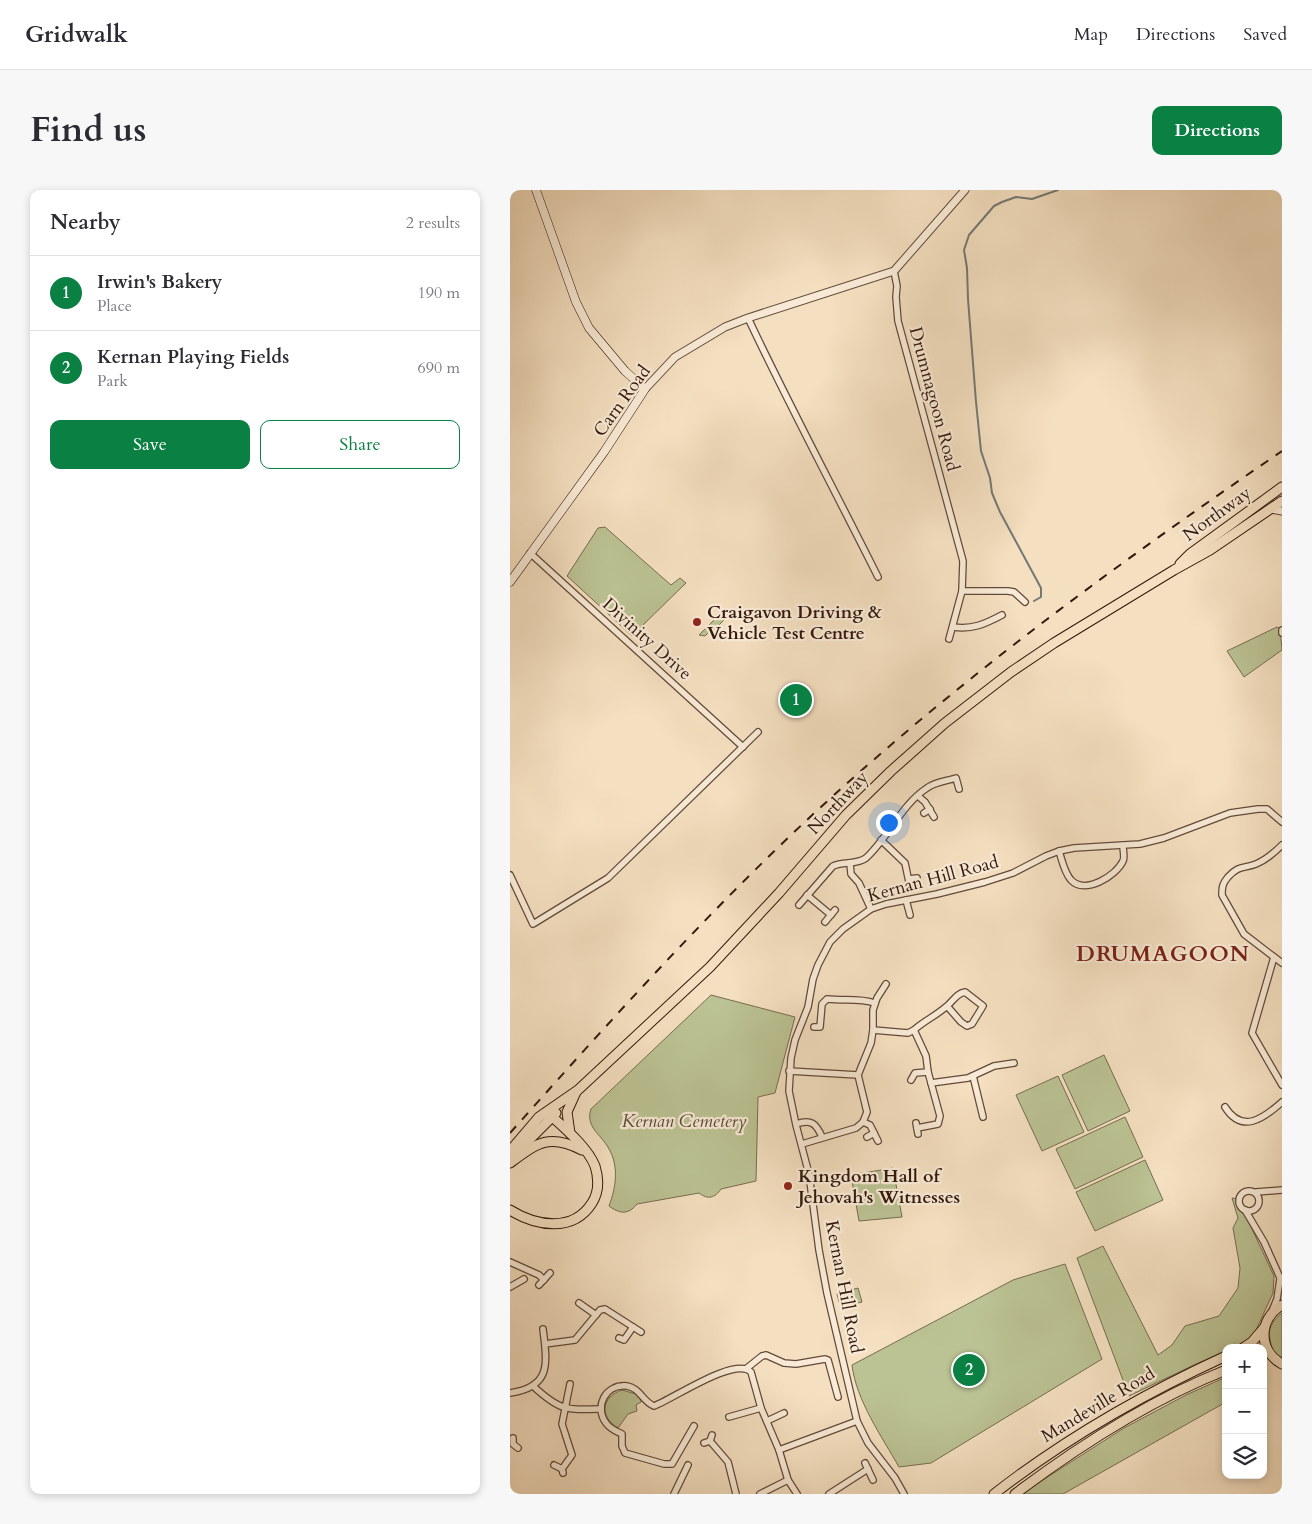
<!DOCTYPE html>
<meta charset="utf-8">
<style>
:root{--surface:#fff;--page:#f7f7f7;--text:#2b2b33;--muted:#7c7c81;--line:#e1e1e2;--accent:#0b8043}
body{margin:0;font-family:Cardo,serif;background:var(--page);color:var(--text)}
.controls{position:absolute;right:15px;bottom:15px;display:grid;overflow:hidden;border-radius:10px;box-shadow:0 2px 8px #0003}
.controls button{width:45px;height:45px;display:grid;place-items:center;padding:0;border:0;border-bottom:1px solid var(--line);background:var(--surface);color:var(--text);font:25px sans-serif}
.you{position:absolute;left:378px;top:632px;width:18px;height:18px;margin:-12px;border:4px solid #fff;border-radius:50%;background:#1a73e8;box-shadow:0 0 0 8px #1a73e833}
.badge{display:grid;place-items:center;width:32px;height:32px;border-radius:50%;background:var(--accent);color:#fff;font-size:16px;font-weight:700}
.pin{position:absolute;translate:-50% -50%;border:2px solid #fff;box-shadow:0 1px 5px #0006}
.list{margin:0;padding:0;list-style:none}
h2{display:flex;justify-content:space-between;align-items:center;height:65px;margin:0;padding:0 20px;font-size:21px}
h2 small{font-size:16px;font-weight:400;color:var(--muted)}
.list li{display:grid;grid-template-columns:32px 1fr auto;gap:15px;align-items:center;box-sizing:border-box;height:75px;padding:0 20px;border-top:1px solid var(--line)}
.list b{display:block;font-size:19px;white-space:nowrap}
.list p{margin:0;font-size:16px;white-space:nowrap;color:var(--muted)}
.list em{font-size:16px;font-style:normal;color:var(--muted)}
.actions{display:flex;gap:10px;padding:15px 20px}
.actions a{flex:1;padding:11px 0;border:1px solid var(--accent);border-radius:10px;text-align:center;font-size:18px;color:var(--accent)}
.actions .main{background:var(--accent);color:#fff}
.icon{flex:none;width:28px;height:28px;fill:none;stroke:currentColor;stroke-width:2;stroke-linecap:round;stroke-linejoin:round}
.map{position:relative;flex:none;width:772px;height:1304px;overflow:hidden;border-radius:10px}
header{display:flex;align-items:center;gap:30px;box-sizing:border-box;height:70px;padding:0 25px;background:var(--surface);border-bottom:1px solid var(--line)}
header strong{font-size:24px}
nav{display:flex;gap:28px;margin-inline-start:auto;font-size:18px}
.intro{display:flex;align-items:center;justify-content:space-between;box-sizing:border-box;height:120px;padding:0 30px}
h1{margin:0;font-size:35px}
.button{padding:12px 22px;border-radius:10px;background:var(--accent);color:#fff;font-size:18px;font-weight:700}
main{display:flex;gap:30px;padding:0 30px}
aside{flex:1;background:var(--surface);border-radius:10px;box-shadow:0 2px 8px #0003}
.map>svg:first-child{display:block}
</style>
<header>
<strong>Gridwalk</strong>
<nav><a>Map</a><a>Directions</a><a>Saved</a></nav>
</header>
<div class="intro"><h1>Find us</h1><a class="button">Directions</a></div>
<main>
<aside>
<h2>Nearby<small>2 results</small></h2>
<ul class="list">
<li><span class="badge">1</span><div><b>Irwin's Bakery</b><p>Place</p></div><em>190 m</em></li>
<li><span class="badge">2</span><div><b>Kernan Playing Fields</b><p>Park</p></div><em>690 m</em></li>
</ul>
<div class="actions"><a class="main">Save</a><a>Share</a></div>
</aside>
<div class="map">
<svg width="772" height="1304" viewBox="0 0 772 1304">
<rect width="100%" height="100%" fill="#f4dfc0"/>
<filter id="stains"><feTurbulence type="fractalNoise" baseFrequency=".004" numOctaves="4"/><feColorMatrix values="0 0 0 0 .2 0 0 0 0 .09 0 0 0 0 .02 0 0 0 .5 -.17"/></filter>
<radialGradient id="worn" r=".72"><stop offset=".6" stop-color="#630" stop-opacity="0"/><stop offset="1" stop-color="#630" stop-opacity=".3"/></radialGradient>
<g fill="#bbc293" stroke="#766c50">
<polygon points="95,337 161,395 170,388 176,393 134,434 126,446 121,445 57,386 88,338"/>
<polygon points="214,420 219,425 202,442 200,441 195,446 189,445"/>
<polygon points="767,437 770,439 772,460 734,487 717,461"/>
<path d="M201 805 285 827 265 903 248 907 246 991 211 999C205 1008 198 1010 189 1003L127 1014C118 1025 110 1024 99 1016 106 998 109 976 99 959 91 944 75 937 81 919Z"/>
<polygon points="594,865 620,921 578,941 552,885"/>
<polygon points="548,886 574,942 532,961 506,905"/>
<polygon points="615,927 633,967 565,999 546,959"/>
<polygon points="635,970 653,1010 585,1041 566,1002"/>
<polygon points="383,978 392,1027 349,1031 341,985"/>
<polygon points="722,1008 728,1009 764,1086 763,1103 741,1151 725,1158 716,1158 716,1161 686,1174 619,1206 567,1068 593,1056 648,1165 662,1155 675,1136 709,1126 728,1098 730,1078 723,1038 728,1028"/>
<path d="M555 1074 592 1169 421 1273 389 1277C372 1247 346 1210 342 1175L503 1090Z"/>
<polygon points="348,1098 352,1112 335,1116 329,1112 327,1104"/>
<path d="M772 1123V1168L764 1163C758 1145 756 1136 772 1123Z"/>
<polygon points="716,1187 716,1212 553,1304 511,1304 614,1238 676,1205"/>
<path d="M112 1200 126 1204 131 1209V1212L126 1215 127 1221 118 1224 108 1238C89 1227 91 1207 112 1200Z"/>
</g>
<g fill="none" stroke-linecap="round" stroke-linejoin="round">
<polyline stroke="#737975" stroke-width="2" points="524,411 531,407 531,398 490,322 482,303 480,288 471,261 466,212 458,109 457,78 454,60 459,45 484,16 492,12 506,7 522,9 548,0"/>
<defs>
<g id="minor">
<polyline points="384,81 387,96 386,107 388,131 453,371 452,401 439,449"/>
<path d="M238 128C279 215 325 301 368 387"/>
<polyline points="20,363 233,557"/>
<polyline points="452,401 498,401 504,402 515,412"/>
<path d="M443 437C462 440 475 434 492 425"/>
<polyline points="772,440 772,443"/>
<polyline points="408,606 415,612 424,627"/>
<polyline points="414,623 420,619"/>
<polyline points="371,650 395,673 400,697"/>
<path d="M549 661C552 670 554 682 561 690 575 705 606 686 613 671 615 667 613 661 613 656"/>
<polyline points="340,673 341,684 349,693 361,719"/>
<polyline points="0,685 23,734 98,688 248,542"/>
<polyline points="399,689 407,688"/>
<polyline points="297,705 321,725"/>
<polyline points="396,710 400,725"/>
<path d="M289 715 323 676C333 671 347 675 356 668 379 647 391 615 417 598 425 592 437 591 446 588L449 599"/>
<polyline points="315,732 325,720"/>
<path d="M764 767 734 744 712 705C712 696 713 693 718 687 729 675 733 679 746 674 756 670 765 662 772 655"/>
<polyline points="772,773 764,767 742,843 772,895"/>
<path d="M304 837H310L312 814 317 809C334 811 349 808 365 813"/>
<polyline points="363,840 398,843 404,840 416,866 418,882 430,926 428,934 407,938"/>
<path d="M404 840C414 831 427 825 437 816 443 811 447 803 455 802L473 816 462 834 457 836 451 832 437 816"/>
<polyline points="279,881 348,885"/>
<polyline points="463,886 473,927"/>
<polyline points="401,890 405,883 418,882"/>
<polyline points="421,893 458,888 484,876 504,873"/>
<path d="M715 917C732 944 753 929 772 912"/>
<polyline points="353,932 360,935 368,951"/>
<polyline points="406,933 408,944"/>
<path d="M286 934C301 929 306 933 312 947"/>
<polyline points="357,947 364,943"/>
<polyline points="292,954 346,938 353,932 357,922 348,885 361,853 363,840 363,820 367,808 376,794"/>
<circle cx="739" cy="1011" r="10"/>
<polyline points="746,1002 772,1000"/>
<polyline points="735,1020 754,1052 772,1092"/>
<polyline points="0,1072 29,1085 34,1090"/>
<polyline points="29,1095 40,1083"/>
<polyline points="0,1097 14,1089"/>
<polyline points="69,1113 86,1125"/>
<polyline points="762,1121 767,1109 770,1089"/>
<polyline points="109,1148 114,1150 123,1137"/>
<polyline points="35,1154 65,1150 90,1120 95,1119 131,1142"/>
<polyline points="237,1178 252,1166 256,1165 274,1173 286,1174 315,1169 318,1170 328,1207"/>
<path d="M23 1196C50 1221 56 1220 91 1219"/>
<path d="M0 1203C42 1197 37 1173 33 1139"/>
<polyline points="219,1227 251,1218"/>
<polyline points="257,1231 274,1223"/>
<path d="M184 1236 162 1274H154L115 1263 112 1256V1244C106 1241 100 1239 96 1233 84 1217 95 1194 117 1196 130 1198 133 1212 144 1216 163 1209 225 1166 241 1182L251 1218 269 1260 278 1290 287 1304"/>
<polyline points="3,1248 3,1254 8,1258"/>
<polyline points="200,1251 218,1272 226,1304"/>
<polyline points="194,1253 200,1251 202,1245"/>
<polyline points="269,1260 347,1231"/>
<polyline points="355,1273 363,1290"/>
<polyline points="44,1275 52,1279 53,1283"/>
<polyline points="52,1279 62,1265 52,1234 60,1194"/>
<polyline points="164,1304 178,1275"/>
<polyline points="250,1304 278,1290"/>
<polyline points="319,1304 358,1279"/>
<polyline points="394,1304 385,1288 358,1253 347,1231 317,1103 309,1060 299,984 286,935 279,901 281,868 285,850 298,817 303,789 308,775 320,752 333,739 361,719 376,714 427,704 475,692 503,683 536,666 549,661 564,658 630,654 654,648 720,623 748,619 757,619 772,632"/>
</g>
<g id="tertiary">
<polyline points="135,199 165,167 215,137 238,128 384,81 455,0"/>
<polyline points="761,319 772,321"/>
</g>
<polyline id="secondary" points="0,392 94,262 135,199 115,181 79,138 66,112 26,0"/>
<g id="primary">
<path d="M772 1115C748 1129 748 1161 772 1174"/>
<polyline points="733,1158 742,1152 754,1138"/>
<path d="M484 1304C556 1248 633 1204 716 1166"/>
<path d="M505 1304C570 1255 640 1210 716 1180"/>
</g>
<g id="trunk">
<polyline points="670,374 680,364 772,297"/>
<polyline points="60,943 57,922 66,902"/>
<polyline points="0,961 29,927 68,900 200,777 269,703 336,625 381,581 435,533 501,482 544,453 664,380 700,360 772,311"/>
<polyline points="4,965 46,923"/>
<path d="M0 973C27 953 39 943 72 960"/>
<path d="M0 1020C26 1036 63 1043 82 1013 89 1002 89 989 85 976 77 956 52 936 37 922"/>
</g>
</defs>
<use href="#minor" stroke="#624939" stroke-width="8"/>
<use href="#tertiary" stroke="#624939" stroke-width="9"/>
<use href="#secondary" stroke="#32170c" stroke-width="9"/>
<use href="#primary" stroke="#32170c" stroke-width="11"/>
<use href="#trunk" stroke="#32170c" stroke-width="11"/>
<use href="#minor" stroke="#f8ead6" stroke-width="5.5"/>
<use href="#tertiary" stroke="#f8ead6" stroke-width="7"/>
<use href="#secondary" stroke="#f8ead6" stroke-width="8"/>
<use href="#primary" stroke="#f4dfc0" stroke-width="9"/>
<use href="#trunk" stroke="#f4dfc0" stroke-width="9"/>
<path stroke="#32170c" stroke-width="2" stroke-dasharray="9 9" stroke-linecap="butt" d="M0 943C110 820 219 698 343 588 478 468 623 363 772 261"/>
</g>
<g fill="#8f2418" stroke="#f8ead6" stroke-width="2">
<circle cx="187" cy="432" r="5"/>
<circle cx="278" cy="996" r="5"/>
</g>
<g text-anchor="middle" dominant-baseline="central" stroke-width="4.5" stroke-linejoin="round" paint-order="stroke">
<g font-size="18" fill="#32170c" stroke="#f8ead6">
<text transform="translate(424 209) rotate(75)">Drumnagoon Road</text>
<text transform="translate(112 211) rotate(-54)">Carn Road</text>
<text transform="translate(707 324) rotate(-36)">Northway</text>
<text transform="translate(137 449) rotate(42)">Divinity Drive</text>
<text transform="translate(328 613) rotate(-47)">Northway</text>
<text transform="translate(423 689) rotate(-15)">Kernan Hill Road</text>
<text transform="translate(334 1097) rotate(79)">Kernan Hill Road</text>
<text transform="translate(588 1215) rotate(-31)">Mandeville Road</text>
</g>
<g font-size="18" font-weight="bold" fill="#32170c" stroke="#f8ead6" text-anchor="start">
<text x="197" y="422">Craigavon Driving &amp;<tspan x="197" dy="21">Vehicle Test Centre</tspan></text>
<text x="288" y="986">Kingdom Hall of<tspan x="288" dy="21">Jehovah's Witnesses</tspan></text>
</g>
<g font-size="18" font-style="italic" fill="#5b4a34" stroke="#f8ead6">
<text x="174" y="931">Kernan Cemetery</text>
</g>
<g font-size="22" font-weight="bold" letter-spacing="1" fill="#7a1f14" stroke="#f8ead6">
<text x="653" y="764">DRUMAGOON</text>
</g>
</g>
<rect width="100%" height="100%" filter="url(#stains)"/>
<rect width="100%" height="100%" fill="url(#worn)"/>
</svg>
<div class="controls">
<button>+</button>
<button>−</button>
<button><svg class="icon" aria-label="layers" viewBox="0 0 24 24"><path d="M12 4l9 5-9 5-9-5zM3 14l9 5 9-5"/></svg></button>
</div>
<div class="you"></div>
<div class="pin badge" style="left:286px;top:510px">1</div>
<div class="pin badge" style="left:459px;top:1180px">2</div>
</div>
</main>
